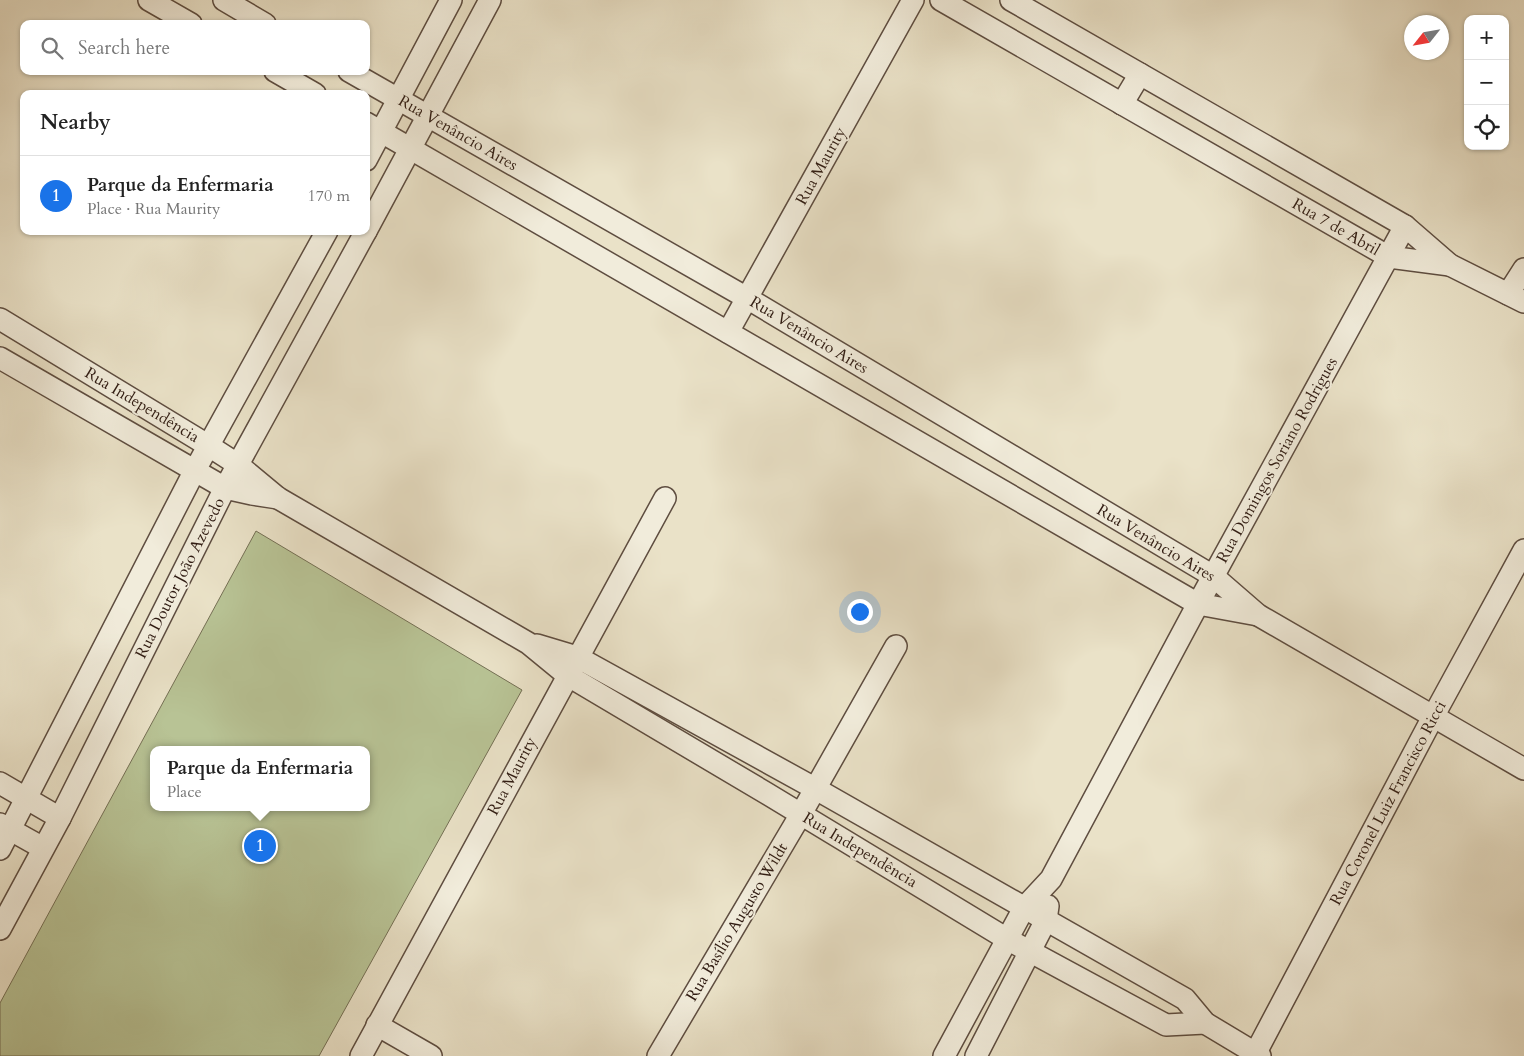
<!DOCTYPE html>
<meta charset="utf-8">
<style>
:root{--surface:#fff;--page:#f6f6f6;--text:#222;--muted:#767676;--line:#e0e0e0;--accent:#1a73e8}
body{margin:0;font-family:Cardo,serif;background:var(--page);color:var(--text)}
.controls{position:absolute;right:15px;top:15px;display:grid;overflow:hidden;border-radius:10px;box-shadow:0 1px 4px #0004}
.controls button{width:45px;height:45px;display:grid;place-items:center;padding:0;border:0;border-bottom:1px solid var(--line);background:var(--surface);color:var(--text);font:25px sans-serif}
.compass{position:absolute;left:1404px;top:15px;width:45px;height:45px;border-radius:50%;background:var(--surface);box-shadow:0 1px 4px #0004;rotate:239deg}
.you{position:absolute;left:859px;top:611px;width:18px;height:18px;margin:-12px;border:4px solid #fff;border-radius:50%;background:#1a73e8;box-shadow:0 0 0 8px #1a73e833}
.badge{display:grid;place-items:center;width:32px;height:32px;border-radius:50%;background:var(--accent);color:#fff;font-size:16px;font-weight:700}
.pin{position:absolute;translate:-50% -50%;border:2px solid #fff;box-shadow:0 1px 5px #0006}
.popup{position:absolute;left:150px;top:746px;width:220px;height:65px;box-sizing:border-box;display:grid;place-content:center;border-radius:10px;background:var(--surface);filter:drop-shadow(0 1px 4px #0005);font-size:16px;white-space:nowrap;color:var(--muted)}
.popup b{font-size:19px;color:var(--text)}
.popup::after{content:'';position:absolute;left:50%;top:100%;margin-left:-10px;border:10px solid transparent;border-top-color:var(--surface)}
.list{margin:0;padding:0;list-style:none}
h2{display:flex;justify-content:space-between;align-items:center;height:65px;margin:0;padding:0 20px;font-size:21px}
h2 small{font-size:16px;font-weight:400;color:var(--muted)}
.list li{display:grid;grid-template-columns:32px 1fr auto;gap:15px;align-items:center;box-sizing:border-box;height:80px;padding:0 20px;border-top:1px solid var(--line)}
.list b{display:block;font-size:19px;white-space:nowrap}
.list p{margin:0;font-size:16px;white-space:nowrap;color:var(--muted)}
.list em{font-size:16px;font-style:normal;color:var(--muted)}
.icon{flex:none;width:28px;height:28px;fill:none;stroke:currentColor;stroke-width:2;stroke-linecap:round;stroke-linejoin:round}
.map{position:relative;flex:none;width:1524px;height:1056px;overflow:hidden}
.search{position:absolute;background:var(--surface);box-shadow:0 1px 4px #0004;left:20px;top:20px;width:350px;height:55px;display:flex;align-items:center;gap:12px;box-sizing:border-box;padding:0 18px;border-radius:10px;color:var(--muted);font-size:19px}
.panel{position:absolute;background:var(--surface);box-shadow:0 1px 4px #0004;left:20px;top:90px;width:350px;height:145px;border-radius:10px}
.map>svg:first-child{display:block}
</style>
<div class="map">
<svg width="1524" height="1056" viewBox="0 0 1524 1056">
<rect width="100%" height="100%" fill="#eae2c8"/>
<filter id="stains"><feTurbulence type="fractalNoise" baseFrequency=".004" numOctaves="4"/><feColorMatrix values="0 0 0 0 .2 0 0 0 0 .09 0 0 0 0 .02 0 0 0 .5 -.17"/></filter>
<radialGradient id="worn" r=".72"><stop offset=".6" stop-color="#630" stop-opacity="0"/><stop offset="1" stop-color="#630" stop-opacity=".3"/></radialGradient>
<path fill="#b8c395" stroke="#746f54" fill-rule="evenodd" d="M256 531 522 690 319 1056H0V1003ZM154 750H366V807H154Z"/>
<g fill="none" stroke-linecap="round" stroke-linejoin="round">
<defs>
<g id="street">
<polyline points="149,0 191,24"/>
<polyline points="224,0 265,24"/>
<polyline points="941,0 1389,257 1450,265"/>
<polyline points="1011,0 1405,226 1450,265 1524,302"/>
<polyline points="275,71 315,94"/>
<polyline points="349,71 747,298 1213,576 1258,615 1524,769"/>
<polyline points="1122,104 1140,74"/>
<polyline points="366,123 1198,604 1258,615"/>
<polyline points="366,160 451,0"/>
<polyline points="366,231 490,0"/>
<polyline points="1508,294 1524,269"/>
<polyline points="0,319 209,446 237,464 278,498 528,643 567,675 766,793 1007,939 1166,1025 1205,1023"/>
<polyline points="728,332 913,0"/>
<polyline points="0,358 225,488 252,494 278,498"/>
<polyline points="537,645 577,657 816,789 1185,999 1205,1023 1260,1056"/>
<polyline points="0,783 60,818"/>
<polyline points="0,824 43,848"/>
<polyline points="0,849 195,470 327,231"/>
<polyline points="0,929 60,818 225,488 366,231"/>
<polyline points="377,1025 431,1056"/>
<polyline points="361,1056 665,498"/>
<polyline points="658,1056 801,814 896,646"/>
<polyline points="944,1056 1024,908 1051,879 1198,604 1405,226"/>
<polyline points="976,1056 1046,920 1048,906"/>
<polyline points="1254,1056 1434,715 1524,550"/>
</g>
</defs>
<use href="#street" stroke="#5e4d40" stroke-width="24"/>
<use href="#street" stroke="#f1ecdb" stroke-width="21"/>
</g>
<g text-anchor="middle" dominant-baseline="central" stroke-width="4" stroke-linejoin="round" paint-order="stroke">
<g font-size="16" fill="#2f1b12" stroke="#f1ecdb">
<text transform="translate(458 133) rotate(30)">Rua Venâncio Aires</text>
<text transform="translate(821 166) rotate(-61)">Rua Maurity</text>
<text transform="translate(1336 227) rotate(30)">Rua 7 de Abril</text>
<text transform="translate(809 335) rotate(31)">Rua Venâncio Aires</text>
<text transform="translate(142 405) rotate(31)">Rua Independência</text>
<text transform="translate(1277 460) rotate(-61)">Rua Domingos Soriano Rodrigues</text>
<text transform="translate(1156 543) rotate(31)">Rua Venâncio Aires</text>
<text transform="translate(180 578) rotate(-63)">Rua Doutor João Azevedo</text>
<text transform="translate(512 776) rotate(-62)">Rua Maurity</text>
<text transform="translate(1388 803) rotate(-62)">Rua Coronel Luiz Francisco Ricci</text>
<text transform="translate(860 850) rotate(31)">Rua Independência</text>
<text transform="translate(737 922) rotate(-59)">Rua Basílio Augusto Wildt</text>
</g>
</g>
<rect width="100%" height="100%" filter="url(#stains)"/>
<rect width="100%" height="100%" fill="url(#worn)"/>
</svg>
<div class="controls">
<button>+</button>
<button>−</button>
<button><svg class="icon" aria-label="locate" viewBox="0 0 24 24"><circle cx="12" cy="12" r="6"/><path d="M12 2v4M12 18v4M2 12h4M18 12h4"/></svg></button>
</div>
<svg class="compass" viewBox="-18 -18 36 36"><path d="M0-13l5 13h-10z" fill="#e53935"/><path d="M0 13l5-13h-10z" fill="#767676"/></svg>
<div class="you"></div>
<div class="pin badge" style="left:260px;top:846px">1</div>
<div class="popup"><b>Parque da Enfermaria</b>Place</div>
<div class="search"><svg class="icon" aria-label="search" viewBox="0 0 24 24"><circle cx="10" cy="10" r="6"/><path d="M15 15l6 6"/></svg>Search here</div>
<section class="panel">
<h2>Nearby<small></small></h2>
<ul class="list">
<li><span class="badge">1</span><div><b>Parque da Enfermaria</b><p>Place · Rua Maurity</p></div><em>170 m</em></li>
</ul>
</section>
</div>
